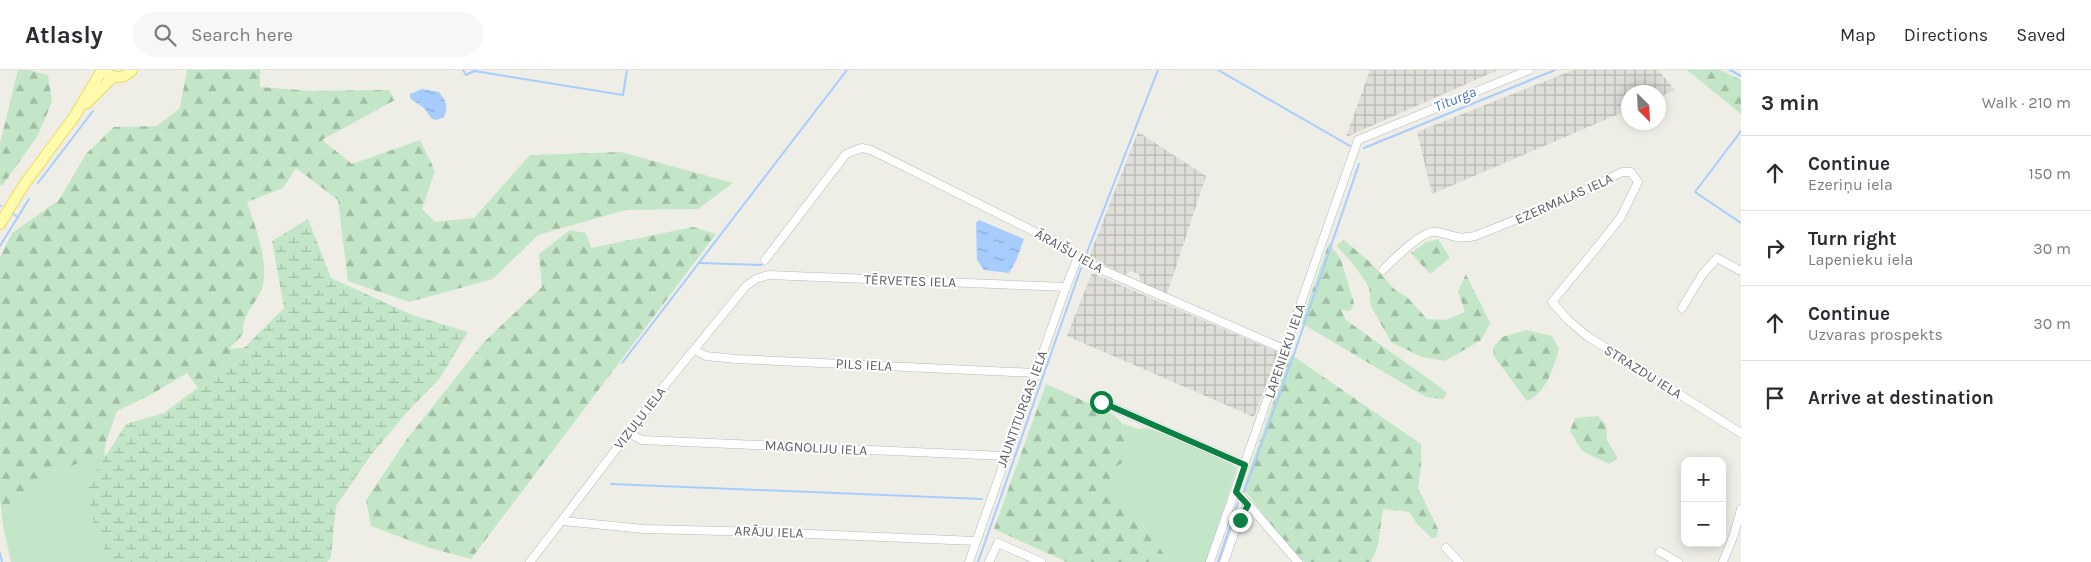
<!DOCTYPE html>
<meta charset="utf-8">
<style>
:root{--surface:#fff;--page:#f7f7f7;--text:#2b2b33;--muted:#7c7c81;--line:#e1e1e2}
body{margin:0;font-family:Karla,sans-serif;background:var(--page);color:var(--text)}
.controls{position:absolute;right:15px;bottom:15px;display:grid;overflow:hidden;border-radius:10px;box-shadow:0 2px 12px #0003}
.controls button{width:45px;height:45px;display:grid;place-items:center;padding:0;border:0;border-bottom:1px solid var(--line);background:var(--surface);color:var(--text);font:25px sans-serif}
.compass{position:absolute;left:1621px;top:15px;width:45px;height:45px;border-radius:50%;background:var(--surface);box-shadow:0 2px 12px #0003;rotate:156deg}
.stop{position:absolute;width:15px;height:15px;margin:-11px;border:4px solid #0b8043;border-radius:50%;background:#fff}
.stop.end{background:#0b8043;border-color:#fff;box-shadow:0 1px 5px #0008}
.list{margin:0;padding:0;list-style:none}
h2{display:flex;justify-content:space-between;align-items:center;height:65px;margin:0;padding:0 20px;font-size:21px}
h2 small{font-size:16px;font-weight:400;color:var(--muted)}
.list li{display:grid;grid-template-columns:32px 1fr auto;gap:15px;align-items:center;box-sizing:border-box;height:75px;padding:0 20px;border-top:1px solid var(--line)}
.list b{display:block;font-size:19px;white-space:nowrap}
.list p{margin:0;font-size:16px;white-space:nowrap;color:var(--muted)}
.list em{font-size:16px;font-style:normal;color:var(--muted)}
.icon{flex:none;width:28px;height:28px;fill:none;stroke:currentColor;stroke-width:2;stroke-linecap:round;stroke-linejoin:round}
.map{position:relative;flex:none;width:1741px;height:492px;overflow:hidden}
header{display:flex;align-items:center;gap:30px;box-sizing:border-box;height:70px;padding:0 25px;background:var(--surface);border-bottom:1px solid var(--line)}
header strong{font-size:24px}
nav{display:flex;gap:28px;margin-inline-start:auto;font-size:18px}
.search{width:350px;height:45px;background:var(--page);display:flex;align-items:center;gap:12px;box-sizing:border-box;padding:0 18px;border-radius:28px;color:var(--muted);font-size:19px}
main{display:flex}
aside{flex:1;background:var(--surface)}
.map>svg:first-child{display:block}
</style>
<header>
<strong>Atlasly</strong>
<div class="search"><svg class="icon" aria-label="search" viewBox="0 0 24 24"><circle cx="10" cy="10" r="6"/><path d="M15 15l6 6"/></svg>Search here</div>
<nav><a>Map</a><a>Directions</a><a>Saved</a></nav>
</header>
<main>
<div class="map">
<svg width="1741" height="492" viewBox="0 0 1741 492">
<defs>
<pattern id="industrial-grid" width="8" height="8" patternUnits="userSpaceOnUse" patternTransform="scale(1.25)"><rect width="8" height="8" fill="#deddd8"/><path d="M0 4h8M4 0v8" fill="none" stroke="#b7b7b3"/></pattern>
<pattern id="forest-firs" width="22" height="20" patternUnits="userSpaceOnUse" patternTransform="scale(1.25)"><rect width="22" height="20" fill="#c2e6c7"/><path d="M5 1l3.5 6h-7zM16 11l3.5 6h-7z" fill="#a1bea5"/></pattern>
<pattern id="wetland-marsh" width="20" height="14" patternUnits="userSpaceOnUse" patternTransform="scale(1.25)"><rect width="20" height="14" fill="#c2e6c7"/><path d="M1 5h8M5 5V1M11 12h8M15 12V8" fill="none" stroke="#a1bea5"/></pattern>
<pattern id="water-ripples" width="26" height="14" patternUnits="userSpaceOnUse" patternTransform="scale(1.25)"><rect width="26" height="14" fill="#a7cdfe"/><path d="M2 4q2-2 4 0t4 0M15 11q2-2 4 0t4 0" fill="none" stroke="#8baad1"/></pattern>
</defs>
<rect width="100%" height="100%" fill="#efeee6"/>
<g fill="url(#industrial-grid)">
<polygon points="1370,0 1498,0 1346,67"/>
<polygon points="1573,0 1658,0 1675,20 1659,27 1658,22 1628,22 1628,40 1432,124 1417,62"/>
<polygon points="1138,62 1206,106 1167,224 1141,213 1139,204 1130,201 1125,205 1089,187"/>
<polygon points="1092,203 1278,282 1254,347 1067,266"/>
</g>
<g fill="#c2e6c7">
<polygon points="1122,353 1138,359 1147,358 1202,378 1237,398 1206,492 1170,492 1115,420 1108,401 1129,389"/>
<polygon points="104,384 133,414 112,492 11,492 3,455 54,402"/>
</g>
<g fill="url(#forest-firs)">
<polygon points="18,0 28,0 48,5 52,32 38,65 2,116 0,115 0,73"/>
<path d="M187 0H260V17L311 21 389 20 395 30 322 70 352 94 420 70 435 101 422 139 435 152 474 148 530 85 621 82 733 113 698 139 625 140 538 165 493 209 409 232 348 211 338 130 296 98 283 118 247 132C255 156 271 196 261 221 255 235 241 246 243 264L229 279 252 277 207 330 187 303 152 324 117 341 106 372 104 384 54 402 3 455 0 428V187L12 163 59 130 86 84 114 57 157 56 180 38Z"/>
<polygon points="1687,0 1720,0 1741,10 1741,44"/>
<polygon points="693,157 716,164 471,489 430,478 371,456 366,430 407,369 484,272 542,217 539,184 570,160 586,163 591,178"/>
<polygon points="1438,169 1450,188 1430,204 1411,183 1426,172"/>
<polygon points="1344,170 1370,192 1395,220 1407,227 1427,249 1445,250 1465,242 1458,222 1466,204 1490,253 1481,270 1445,291 1422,287 1391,272 1371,236 1369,217 1354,195 1336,175"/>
<polygon points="1329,173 1341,190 1354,233 1350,241 1341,240 1346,250 1440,317 1447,323 1443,329 1426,327 1301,253"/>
<path d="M1526 260 1552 266 1559 279C1553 299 1547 322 1527 331L1494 286 1493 278 1502 267Z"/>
<polygon points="1290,284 1421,374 1421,396 1418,418 1438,459 1437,467 1432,468 1417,454 1409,442 1383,439 1378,475 1371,492 1304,492 1286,474 1249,426 1243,419"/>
<polygon points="1046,314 1113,344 1122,353 1129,389 1108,401 1115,420 1170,492 1067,492 994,459"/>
<polygon points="1598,346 1606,355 1607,370 1618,388 1609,394 1582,381 1570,361 1575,348"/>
</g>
<polygon fill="url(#wetland-marsh)" points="308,149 331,208 412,245 468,262 440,308 409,340 371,385 336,436 331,487 327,492 109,492 95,458 86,417 126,354 164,343 224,298 284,238 272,171"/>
<g fill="url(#water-ripples)">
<path d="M422 19 439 22C446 31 449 37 444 47L437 50 432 49 424 38 410 28V24Z"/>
<polygon points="979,150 1024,169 1016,191 1009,203 984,200 977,190 976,153"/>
</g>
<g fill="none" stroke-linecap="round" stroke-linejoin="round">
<g stroke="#a7cdfe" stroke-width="2">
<polyline points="463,0 466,5 474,1 623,25 627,0"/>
<polyline points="1218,0 1350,76"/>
<polyline points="1730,0 1741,6"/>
<polyline points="1741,61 1695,122 1741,153"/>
<polyline points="1364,78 1555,0"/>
<polyline points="38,113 93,41"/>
<polyline points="0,136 1,136"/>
<polyline points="13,144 18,147"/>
<polyline points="0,176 29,129"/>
<polyline points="1086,185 1158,0"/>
<polyline points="700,193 762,195"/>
<polyline points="622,293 847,0"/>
<polyline points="611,414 982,429"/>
<polyline points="1244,422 1293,287 1359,94"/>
<polyline points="0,483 2,492"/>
<polyline points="978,492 1081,198"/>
<polyline points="1218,492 1238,433"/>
</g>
<defs>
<g id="minor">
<polyline points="765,190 846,84 862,78 871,80 1059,174 1091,195 1286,280"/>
<path d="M1383 200C1393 190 1423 159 1437 162 1454 165 1455 170 1475 166L1568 129 1622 102H1631L1638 112 1621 147 1598 176 1552 232 1568 250 1587 266 1741 363"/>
<polyline points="1682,238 1702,205 1717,188 1741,201"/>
<polyline points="695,280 706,286 736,289 1035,303"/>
<polyline points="1101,332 1245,395"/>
<polyline points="629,363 642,370 1005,386"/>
<polyline points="1236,422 1241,426 1298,492"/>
<polyline points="563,451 644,459 763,462 976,471"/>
<polyline points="1446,478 1459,492"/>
<polyline points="1660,482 1678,492"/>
<polyline points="530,492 666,314 746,216 756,209 768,205 1066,217"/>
<polyline points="969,492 1066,217 1078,187"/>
<polyline points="989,492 998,473 1041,492"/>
<polyline points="1210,492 1358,70 1529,0"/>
<polyline points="1224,492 1239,450 1248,435"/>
<polyline points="1723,492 1734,464 1741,439"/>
</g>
<g id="major">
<path d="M107 4C117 9 125 8 132 0"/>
<polyline points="87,33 113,7"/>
<polyline points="0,154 23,116 74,47 102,0"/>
</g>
</defs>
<use href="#minor" stroke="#b6b7bc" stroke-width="9"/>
<use href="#major" stroke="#f0d95e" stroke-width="12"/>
<use href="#minor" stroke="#fff" stroke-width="8"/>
<use href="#major" stroke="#fefbac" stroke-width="10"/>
</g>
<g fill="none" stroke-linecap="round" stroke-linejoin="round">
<polyline stroke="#0b8043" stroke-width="6" points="1101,332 1245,395 1236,422 1248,435 1240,450"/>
</g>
<g text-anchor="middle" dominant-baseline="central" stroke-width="4" stroke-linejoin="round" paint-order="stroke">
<g font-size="14" fill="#5d6066" stroke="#fff">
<text transform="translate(1564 129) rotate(-24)">EZERMALAS IELA</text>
<text transform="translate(1069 181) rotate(29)">ĀRAIŠU IELA</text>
<text transform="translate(910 211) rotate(2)">TĒRVETES IELA</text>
<text transform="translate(1285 281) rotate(-71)">LAPENIEKU IELA</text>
<text transform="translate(864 295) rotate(3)">PILS IELA</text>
<text transform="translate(1643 302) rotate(32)">STRAZDU IELA</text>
<text transform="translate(1022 339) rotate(-70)">JAUNTITURGAS IELA</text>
<text transform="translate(640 348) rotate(-52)">VIZUĻU IELA</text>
<text transform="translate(816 378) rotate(3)">MAGNOLIJU IELA</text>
<text transform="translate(769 462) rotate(2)">ARĀJU IELA</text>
</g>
<g font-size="15" font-style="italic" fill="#4875c3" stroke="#fff">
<text transform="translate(1455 29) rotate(-22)">Titurga</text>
</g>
</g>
</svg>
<div class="controls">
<button>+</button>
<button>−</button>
</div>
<svg class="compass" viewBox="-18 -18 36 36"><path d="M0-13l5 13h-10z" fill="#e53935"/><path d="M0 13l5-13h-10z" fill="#7c7c81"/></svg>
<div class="stop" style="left:1101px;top:332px"></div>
<div class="stop end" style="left:1240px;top:450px"></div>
</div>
<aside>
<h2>3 min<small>Walk · 210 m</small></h2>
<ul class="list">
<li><svg class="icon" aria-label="ahead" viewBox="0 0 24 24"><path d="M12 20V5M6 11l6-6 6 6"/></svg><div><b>Continue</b><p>Ezeriņu iela</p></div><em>150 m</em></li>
<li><svg class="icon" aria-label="right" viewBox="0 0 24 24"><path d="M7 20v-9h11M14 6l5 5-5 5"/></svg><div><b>Turn right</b><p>Lapenieku iela</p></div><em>30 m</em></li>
<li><svg class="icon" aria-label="ahead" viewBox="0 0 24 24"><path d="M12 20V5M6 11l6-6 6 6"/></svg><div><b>Continue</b><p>Uzvaras prospekts</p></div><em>30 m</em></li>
<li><svg class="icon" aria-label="arrive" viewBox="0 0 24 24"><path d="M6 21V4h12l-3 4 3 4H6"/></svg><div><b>Arrive at destination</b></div></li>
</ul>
</aside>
</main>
